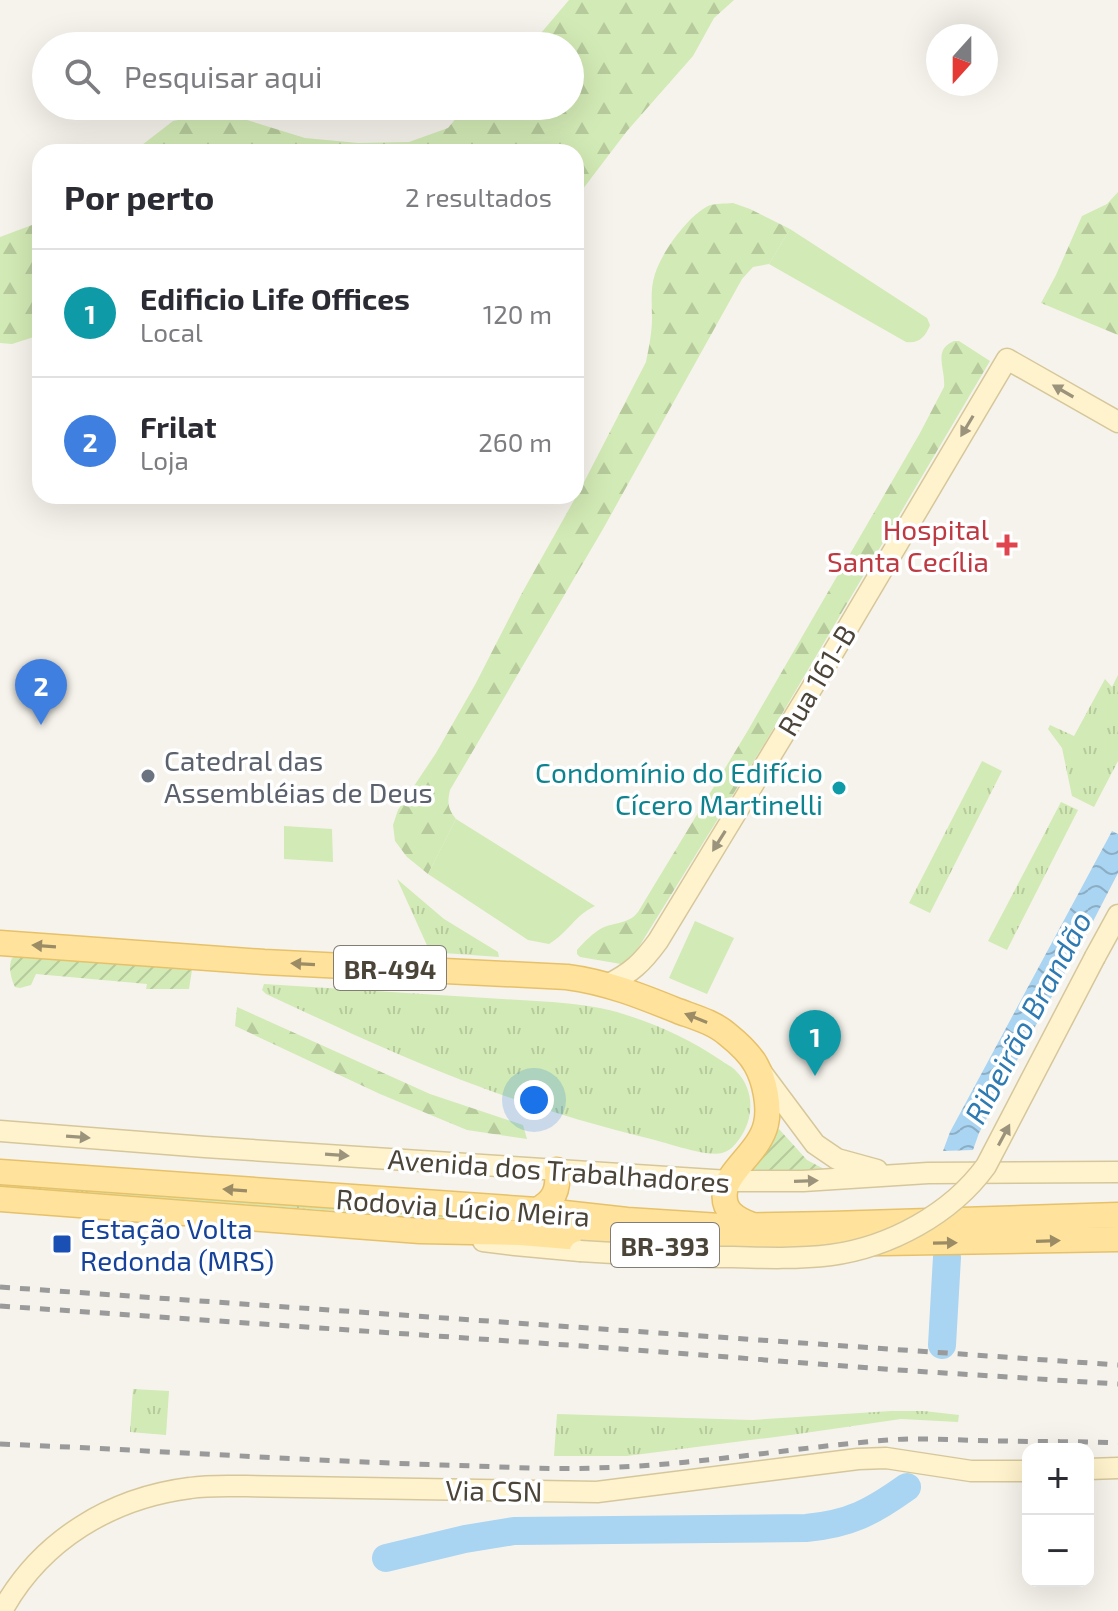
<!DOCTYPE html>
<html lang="pt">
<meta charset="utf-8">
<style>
:root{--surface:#fff;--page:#f2f2f3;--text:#2b2b33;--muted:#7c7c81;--line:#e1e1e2;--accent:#b45309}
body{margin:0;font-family:"Exo 2",sans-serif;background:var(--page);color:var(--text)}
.controls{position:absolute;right:24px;bottom:24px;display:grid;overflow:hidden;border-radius:16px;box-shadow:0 8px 32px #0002}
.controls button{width:72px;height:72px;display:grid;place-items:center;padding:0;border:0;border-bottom:2px solid var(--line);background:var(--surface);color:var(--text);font:40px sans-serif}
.compass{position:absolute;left:926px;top:24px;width:72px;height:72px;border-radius:50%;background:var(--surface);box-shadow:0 8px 32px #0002;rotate:201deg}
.you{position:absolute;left:534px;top:1100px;width:28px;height:28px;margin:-20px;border:6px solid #fff;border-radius:50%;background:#1a73e8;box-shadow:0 0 0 12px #1a73e833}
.badge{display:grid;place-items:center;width:52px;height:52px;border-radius:50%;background:var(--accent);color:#fff;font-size:26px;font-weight:700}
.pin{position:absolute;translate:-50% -66px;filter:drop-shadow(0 2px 4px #0008)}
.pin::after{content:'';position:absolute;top:42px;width:28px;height:24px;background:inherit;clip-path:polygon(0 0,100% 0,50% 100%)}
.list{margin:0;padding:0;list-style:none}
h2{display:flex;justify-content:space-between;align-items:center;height:104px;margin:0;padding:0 32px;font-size:34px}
h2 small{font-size:26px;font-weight:400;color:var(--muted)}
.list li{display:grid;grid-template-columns:52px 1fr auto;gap:24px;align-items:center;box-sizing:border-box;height:128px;padding:0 32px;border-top:2px solid var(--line)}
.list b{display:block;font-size:30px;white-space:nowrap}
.list p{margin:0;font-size:26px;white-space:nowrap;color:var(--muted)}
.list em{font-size:26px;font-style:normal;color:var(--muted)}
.icon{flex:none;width:44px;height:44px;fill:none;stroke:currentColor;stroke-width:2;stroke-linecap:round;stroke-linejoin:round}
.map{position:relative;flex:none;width:1118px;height:1611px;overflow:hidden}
.search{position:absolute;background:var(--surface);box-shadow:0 8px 32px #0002;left:32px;top:32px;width:552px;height:88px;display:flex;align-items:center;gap:20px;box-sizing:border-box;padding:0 28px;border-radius:44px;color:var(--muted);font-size:30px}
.panel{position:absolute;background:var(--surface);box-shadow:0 8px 32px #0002;left:32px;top:144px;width:552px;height:360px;border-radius:24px}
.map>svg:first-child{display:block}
</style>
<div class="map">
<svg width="1118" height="1611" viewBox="0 0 1118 1611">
<defs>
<pattern id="grass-tufts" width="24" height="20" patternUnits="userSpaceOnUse" patternTransform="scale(2)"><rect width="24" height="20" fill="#d2eab5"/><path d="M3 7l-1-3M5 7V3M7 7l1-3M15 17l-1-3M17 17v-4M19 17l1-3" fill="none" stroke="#b6ca9c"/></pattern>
<pattern id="forest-firs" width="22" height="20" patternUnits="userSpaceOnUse" patternTransform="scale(2)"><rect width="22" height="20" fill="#d2eab5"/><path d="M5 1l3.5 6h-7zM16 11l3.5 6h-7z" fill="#b6ca9c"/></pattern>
<pattern id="garden-furrows" width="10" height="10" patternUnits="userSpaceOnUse" patternTransform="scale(2)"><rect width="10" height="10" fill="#d2eab5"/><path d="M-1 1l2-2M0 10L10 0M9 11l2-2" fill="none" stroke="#b6ca9c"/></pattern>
<pattern id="water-waves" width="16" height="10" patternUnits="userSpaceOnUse" patternTransform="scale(2)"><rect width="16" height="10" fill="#a9d4f2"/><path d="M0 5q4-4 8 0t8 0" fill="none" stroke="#8caec5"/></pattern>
</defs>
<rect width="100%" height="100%" fill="#f6f3ec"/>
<g fill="url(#grass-tufts)">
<polygon points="1118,675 1118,761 1094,807 1072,796 1062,748 1048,729 1050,725 1074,736 1105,679 1112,687"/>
<polygon points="982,761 1002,771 930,913 909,903"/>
<polygon points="1061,802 1078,810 1007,950 988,941"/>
<polygon points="397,879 444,919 498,952 499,957 430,952"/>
<path d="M264 984 552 1002C574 1004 596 1006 617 1012 654 1023 690 1039 722 1061 726 1064 733 1067 736 1071 755 1090 754 1118 740 1138 735 1145 730 1151 722 1153 706 1157 668 1143 651 1139 594 1125 537 1108 483 1088 409 1061 337 1027 266 994L262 990Z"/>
<polygon points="0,1177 505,1213 1118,1219 1118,1229 506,1223 0,1187"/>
<polygon points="133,1389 169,1391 166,1435 130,1432"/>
<polygon points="891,1411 924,1411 959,1415 958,1422 901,1419 798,1434 627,1456 554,1456 557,1414 752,1420"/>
</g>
<g fill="url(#forest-firs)">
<polygon points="569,0 734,0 714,18 693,56 627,131 576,198 576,152 133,152 173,121 221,112 305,138 358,143 409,142 448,128 466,106 570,106 570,46 530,46"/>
<polygon points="1118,192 1118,335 1041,303 1056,275 1082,216 1107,204"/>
<path d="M733 203 750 209 790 229 769 264 753 267 742 279 603 529 450 790C447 803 448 809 456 819L428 874 407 857 395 841 393 825 398 810 436 753 476 683 522 593 582 486 646 362C649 347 652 333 652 318 652 304 650 289 655 274 662 252 687 217 708 206 715 203 725 204 733 203Z"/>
<polygon points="40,222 40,335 12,344 0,343 0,237"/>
<path d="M954 341H959L990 361 766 741 632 958 621 964 580 957 577 954V950C584 942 593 933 602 928 615 922 629 924 638 912L747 732 920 433 944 387C946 369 932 350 954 341Z"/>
<polygon points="237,1007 430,1094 523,1125 527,1139 467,1130 380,1094 235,1026"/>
</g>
<g fill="#d2eab5">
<path d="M790 229 927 318 930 325C926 336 919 344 906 342L769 264Z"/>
<path d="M456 819 595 906C574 916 568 933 549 944L528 940 428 874Z"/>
<polygon points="284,826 332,829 333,862 284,859"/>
<polygon points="695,921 734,938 707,994 669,978"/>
</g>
<g fill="url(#garden-furrows)">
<path d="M16 956 192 970 189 989H146L147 984 36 974 31 985 20 988 15 987C11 979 8 966 12 958Z"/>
<polygon points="779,1129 807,1160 826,1170 748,1171 775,1132"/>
</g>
<polygon fill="url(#water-waves)" points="1112,831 1118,834 1118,873 1086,935 1026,1043 979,1133 973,1150 943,1151 950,1132"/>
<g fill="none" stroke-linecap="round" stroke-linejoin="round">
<g stroke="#a9d4f2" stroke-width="28">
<polyline points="942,1345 947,1257"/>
<path d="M386 1558 465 1539 514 1531 806 1528C850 1524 872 1512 907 1487"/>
</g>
<defs>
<g id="secondary">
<polyline points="1095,957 1118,915"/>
<path d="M607 985C631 973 642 963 658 941L824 668 1007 359 1118 422"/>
<polyline points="762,1073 815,1144 837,1159 877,1170"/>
<polyline points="0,1131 205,1147 729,1181 803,1181 928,1173 1118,1172"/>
<polyline points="483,1241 515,1245 580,1251"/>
<polyline points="1088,1469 1118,1468"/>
<path d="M2 1611C41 1540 111 1498 190 1488 209 1485 228 1486 246 1486L597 1492 858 1459 886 1458 971 1471H1028"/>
</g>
<g id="primary">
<path d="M0 943 264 962 567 977C606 982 641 996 678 1011 694 1017 713 1022 727 1034 737 1042 750 1054 756 1065 765 1081 770 1107 766 1124 760 1151 728 1170 725 1191 722 1211 736 1219 752 1225"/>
<polyline points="0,1172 537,1210 627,1220 720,1226 831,1224 1118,1215"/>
<polyline points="0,1199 420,1231 520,1233 653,1244 710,1246 1118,1239"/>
<path d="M537 1210C554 1201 559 1190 557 1170"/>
</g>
</defs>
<use href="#secondary" stroke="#d6c79b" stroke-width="23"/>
<use href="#primary" stroke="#e6c16a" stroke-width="27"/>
<use href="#secondary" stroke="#fff3cd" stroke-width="20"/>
<use href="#primary" stroke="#ffe39c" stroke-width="24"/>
<g stroke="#9a9a9a" stroke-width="5" stroke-dasharray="10 10" stroke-linecap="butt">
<polyline points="0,1287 1118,1365"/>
<polyline points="0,1306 582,1346 898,1370 1118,1384"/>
<path d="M0 1444C147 1450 294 1460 442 1465 492 1466 543 1470 593 1468 692 1466 789 1448 888 1440 927 1437 965 1441 1003 1441 1041 1442 1080 1441 1118 1443"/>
</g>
<defs>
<path id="secondary-bridge" d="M580 1251C631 1254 682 1257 733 1257 765 1258 799 1259 831 1255 890 1247 951 1214 986 1166L1095 957"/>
</defs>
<use href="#secondary-bridge" stroke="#d6c79b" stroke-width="23" stroke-linecap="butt"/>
<use href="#secondary-bridge" stroke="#fff3cd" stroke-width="20"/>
</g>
<defs><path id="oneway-solid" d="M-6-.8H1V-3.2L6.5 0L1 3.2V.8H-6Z" transform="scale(2)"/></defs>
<g fill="#9c937c">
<use href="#oneway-solid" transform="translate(1063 391) rotate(-150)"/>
<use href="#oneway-solid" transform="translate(967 426) rotate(121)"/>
<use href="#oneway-solid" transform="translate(719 841) rotate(122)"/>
<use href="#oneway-solid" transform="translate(1004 1135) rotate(-62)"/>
<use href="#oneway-solid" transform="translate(78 1137) rotate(4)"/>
<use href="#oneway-solid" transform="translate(337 1155) rotate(4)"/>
<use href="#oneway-solid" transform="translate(806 1181) rotate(-2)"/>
</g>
<g fill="#9c8c66">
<use href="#oneway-solid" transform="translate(44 946) rotate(-176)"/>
<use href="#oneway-solid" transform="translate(303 964) rotate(-177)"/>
<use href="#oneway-solid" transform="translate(696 1018) rotate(-158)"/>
<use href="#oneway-solid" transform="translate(235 1190) rotate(-176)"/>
<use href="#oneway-solid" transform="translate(1048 1241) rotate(-2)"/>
<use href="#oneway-solid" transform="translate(945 1243) rotate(-1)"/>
</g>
<path fill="#e0444e" stroke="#fff" stroke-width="3" d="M1003 533h8v8h8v8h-8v8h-8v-8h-8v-8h8z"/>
<circle fill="#6b7280" stroke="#fff" stroke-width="3" cx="148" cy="776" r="8"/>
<circle fill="#0f9aa8" stroke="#fff" stroke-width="3" cx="839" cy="788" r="8"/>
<rect fill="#1a4fb4" stroke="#fff" stroke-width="3" x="52" y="1234" width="20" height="20" rx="4"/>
<g text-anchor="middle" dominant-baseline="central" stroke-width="7" stroke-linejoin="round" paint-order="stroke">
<g fill="#fff" stroke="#817c74" stroke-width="2">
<rect x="334" y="946" width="112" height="44" rx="6"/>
<rect x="611" y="1223" width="108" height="44" rx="6"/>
</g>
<g font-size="26" font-weight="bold" fill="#4b4439">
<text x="390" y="968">BR-494</text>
<text x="665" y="1245">BR-393</text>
</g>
<g font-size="28" fill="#be3a42" stroke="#fff" text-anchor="end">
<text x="989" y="529">Hospital<tspan x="989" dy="32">Santa Cecília</tspan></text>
</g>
<g font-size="28" fill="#4b4439" stroke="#fff">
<text transform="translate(816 680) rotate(-59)">Rua 161-B</text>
<text transform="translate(559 1170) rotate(4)">Avenida dos Trabalhadores</text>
<text transform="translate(463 1207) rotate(4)">Rodovia Lúcio Meira</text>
<text transform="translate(494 1490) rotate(1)">Via CSN</text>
</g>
<g font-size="28" fill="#5b616d" stroke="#fff" text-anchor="start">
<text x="164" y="760">Catedral das<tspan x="164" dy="32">Assembléias de Deus</tspan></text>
</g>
<g font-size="28" fill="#0d838f" stroke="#fff" text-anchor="end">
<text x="823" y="772">Condomínio do Edifício<tspan x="823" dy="32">Cícero Martinelli</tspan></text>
</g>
<g font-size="28" fill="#164399" stroke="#fff" text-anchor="start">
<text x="80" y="1228">Estação Volta<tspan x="80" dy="32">Redonda (MRS)</tspan></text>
</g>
<g font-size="30" font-style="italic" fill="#2e7ab2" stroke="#fff">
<text transform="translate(1027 1017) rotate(-62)">Ribeirão Brandão</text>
</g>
</g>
</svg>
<div class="controls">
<button>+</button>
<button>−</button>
</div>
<svg class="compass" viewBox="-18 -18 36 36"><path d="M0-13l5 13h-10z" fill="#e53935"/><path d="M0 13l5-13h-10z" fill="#7c7c81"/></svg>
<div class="you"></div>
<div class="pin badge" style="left:815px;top:1076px;background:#0f9aa8">1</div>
<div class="pin badge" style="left:41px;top:725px;background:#3f7fe0">2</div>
<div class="search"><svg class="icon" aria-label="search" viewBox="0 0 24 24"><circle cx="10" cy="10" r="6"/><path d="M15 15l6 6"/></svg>Pesquisar aqui</div>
<section class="panel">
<h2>Por perto<small>2 resultados</small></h2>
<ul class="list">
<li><span class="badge" style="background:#0f9aa8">1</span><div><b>Edificio Life Offices</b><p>Local</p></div><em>120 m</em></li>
<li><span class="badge" style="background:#3f7fe0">2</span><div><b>Frilat</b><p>Loja</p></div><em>260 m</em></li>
</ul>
</section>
</div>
